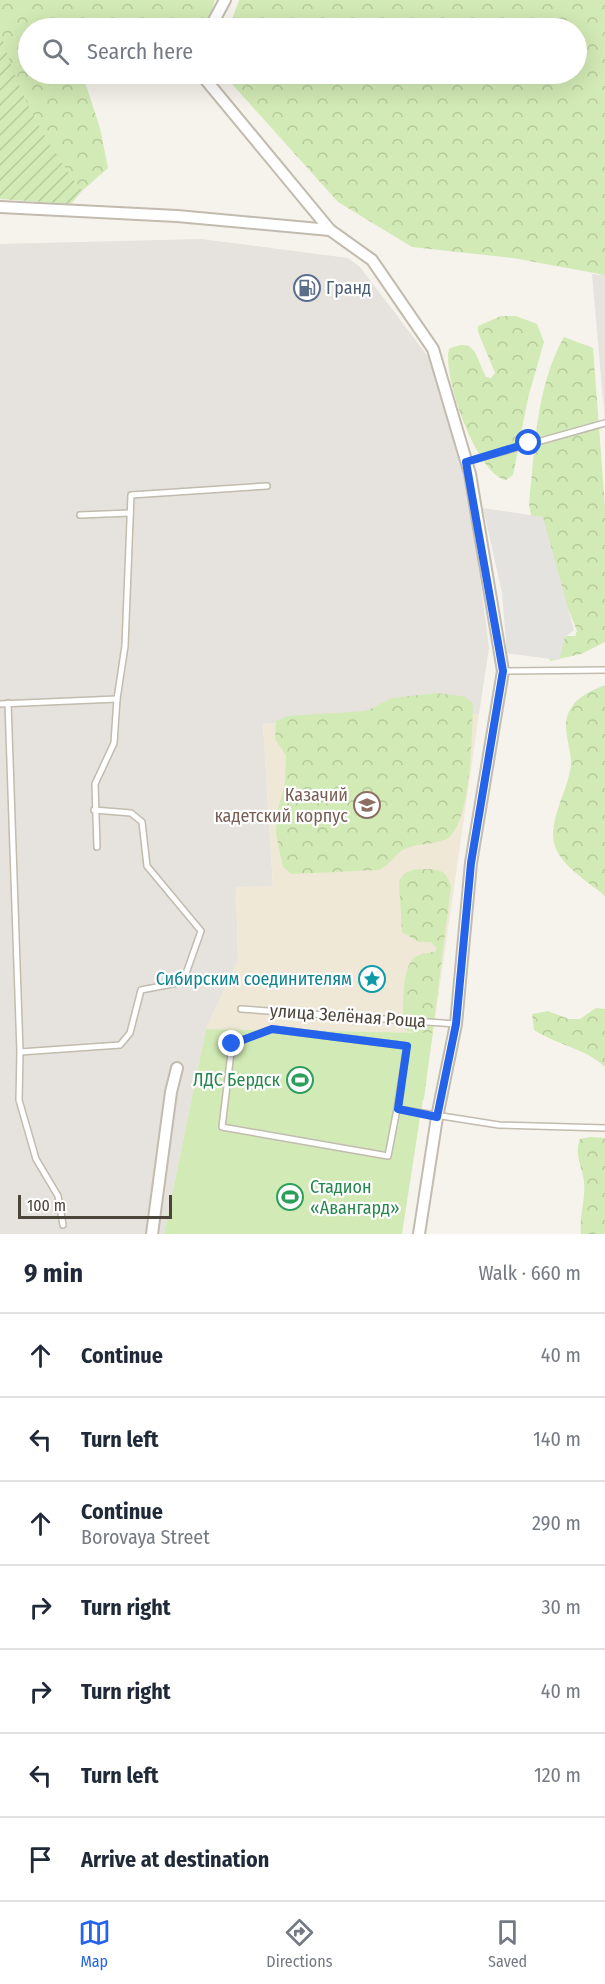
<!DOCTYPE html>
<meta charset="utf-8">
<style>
:root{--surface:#fff;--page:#f6f6f7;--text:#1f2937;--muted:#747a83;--line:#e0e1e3;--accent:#2563eb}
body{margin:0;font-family:"Fira Sans Condensed",sans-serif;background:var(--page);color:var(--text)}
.scale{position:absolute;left:18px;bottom:15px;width:154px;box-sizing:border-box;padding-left:6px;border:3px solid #4b4439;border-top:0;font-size:16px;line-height:21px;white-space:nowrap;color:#4b4439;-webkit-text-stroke:4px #fff;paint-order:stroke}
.stop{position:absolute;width:18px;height:18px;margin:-14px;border:4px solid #2563eb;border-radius:50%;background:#fff}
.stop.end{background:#2563eb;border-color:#fff;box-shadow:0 2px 6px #0008}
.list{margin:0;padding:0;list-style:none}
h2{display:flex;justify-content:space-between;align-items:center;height:78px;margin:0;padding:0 24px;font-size:26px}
h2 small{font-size:20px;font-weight:400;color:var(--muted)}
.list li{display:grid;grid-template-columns:39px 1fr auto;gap:18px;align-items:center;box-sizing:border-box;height:84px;padding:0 24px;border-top:2px solid var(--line)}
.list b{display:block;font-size:22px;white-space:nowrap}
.list p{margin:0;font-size:20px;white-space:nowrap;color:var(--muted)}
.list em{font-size:20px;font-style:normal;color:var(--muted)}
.icon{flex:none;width:33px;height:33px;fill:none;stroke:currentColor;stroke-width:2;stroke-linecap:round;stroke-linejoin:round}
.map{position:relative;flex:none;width:605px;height:1234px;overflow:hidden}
.search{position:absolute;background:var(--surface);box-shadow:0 6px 24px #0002;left:18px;right:18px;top:18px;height:66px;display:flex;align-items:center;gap:15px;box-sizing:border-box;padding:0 21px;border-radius:33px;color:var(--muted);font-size:22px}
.sheet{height:666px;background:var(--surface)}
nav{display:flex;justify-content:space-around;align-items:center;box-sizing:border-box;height:84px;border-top:2px solid var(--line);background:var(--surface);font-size:16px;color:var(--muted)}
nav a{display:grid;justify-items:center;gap:3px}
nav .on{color:var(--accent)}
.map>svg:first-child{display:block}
</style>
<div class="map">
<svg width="605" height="1234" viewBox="0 0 605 1234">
<defs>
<pattern id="forest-crowns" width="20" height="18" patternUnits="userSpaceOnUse" patternTransform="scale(1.5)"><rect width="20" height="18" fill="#d2eab5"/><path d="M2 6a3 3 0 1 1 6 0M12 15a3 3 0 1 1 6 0" fill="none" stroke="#b6ca9c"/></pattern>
<pattern id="garden-furrows" width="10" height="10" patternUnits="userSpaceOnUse" patternTransform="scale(1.5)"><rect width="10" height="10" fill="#d2eab5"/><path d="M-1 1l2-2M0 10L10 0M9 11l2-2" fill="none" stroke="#b6ca9c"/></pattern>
</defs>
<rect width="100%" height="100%" fill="#f6f3ec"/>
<g fill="#e6e2dd">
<polygon points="201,239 348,258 360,267 430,359 470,500 489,648 479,714 263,724 273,887 236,887 238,960 206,1029 164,1234 0,1234 0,244"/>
<polygon points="592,274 605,275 605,429 605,423"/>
</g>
<polygon fill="#efe8d6" points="479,714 433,1033 206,1029 238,960 236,887 273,886 263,724"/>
<g fill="url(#forest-crowns)">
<path d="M0 0H215L206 28H28V74H97L85 82 100 128 108 168 82 191C47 144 11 90 0 32 0 22 0 10 0 0Z"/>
<polygon points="239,0 605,0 605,275 513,258 412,247 338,202 223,74 576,74 576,28 229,28"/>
<path d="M501 316H516L537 324 544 342 528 398 513 475 506 480C477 475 442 376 449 349 476 336 476 358 486 377L491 378 495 373 478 332V326Z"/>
<path d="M564 337 593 348 605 506V642L581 654 550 661 547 653 566 636H575L577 631 531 516 529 504C535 448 536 386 564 337Z"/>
<path d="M605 685V896C589 882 559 865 554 843 549 819 566 794 570 771 575 751 558 727 571 708 578 696 593 690 605 685Z"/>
<path d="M437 693 466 697 473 704C472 732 471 822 448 838 437 845 419 843 407 848 397 851 390 865 379 870L291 874 283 867 276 834 277 813 285 783 286 755 275 739 276 721 288 716 366 711 392 698Z"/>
<path d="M430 869C444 870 447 874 451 887L424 1099 419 1102V1034L405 1030 403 1023C404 1006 401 974 412 960 418 953 427 953 435 952L437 948 431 942H419L402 932 399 882C404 868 418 869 430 869Z"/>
<path d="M596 1008 605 1009V1067C585 1048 557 1045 534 1030L532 1014 548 1011 569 1019H580Z"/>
<path d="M590 1137 605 1138V1234H581C579 1216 586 1198 584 1181 582 1166 574 1154 580 1139Z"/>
</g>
<path fill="url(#garden-furrows)" d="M0 31C18 93 43 139 82 191L71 204 0 199Z"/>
<polygon fill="#d2eab5" points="206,1029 433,1033 402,1234 164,1234"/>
<polygon fill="#e5e3e0" points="483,508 543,517 574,630 565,637 559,660 504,653 506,643 502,593"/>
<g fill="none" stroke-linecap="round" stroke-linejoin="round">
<defs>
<g id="lane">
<polyline points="466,462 605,423"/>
<polyline points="80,515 130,513"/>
<polyline points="503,671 605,670"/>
<polyline points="8,703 20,1052 120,1045 130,1033 141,990 183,982 201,931 147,866 142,822 131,813 94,810"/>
<polyline points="0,704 117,699"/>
<polyline points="97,847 95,784 114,743 117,699 125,646 131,495 267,486"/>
<polyline points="241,1009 456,1024"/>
<polyline points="20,1052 19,1100 36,1159 58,1196 63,1225"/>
<polyline points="397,1109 407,1046 272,1029 232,1044 222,1127 388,1156 397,1109 499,1125 605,1128"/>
</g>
<g id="street">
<polyline points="210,28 225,0"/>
<polyline points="201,74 330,230 372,260 433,349 470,474 503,671 471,863 456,1024 437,1117 419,1234"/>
<polyline points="0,207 177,216 330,230"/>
<polyline points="152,1234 171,1092 177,1068"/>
</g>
</defs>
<use href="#lane" stroke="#c2bbae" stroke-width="8"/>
<use href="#street" stroke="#c2bbae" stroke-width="14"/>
<use href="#lane" stroke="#fff" stroke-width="5"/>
<use href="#street" stroke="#fff" stroke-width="10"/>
</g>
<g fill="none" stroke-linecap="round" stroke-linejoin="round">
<polyline stroke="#2563eb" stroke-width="8" points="232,1044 272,1029 407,1046 398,1109 437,1117 456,1024 471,863 503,671 466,462 529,443"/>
</g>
<defs>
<symbol id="fuel-ring" viewBox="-11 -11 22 22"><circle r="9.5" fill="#fff" stroke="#5c6f8a" stroke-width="1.5"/><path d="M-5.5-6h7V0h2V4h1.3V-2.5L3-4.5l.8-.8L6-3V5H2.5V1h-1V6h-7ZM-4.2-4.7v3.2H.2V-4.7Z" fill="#5c6f8a"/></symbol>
<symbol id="university-ring" viewBox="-11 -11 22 22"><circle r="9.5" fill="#fff" stroke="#8d6e63" stroke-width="1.5"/><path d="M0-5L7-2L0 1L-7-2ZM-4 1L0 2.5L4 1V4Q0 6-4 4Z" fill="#8d6e63"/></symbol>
<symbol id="sight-ring" viewBox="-11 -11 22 22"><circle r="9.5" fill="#fff" stroke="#0f9aa8" stroke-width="1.5"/><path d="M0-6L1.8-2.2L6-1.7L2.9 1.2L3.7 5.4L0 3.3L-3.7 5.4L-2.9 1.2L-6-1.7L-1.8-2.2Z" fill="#0f9aa8"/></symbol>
<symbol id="stadium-ring" viewBox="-11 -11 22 22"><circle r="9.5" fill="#fff" stroke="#2e9e5b" stroke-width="1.5"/><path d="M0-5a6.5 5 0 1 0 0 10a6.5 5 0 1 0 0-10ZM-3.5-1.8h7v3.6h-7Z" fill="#2e9e5b"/></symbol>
</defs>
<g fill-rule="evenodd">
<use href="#fuel-ring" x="292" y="273" width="30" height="30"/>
<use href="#university-ring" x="352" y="790" width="30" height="30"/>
<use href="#sight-ring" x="357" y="964" width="30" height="30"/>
<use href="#stadium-ring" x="285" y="1065" width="30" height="30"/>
<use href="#stadium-ring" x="275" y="1182" width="30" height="30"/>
</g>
<g text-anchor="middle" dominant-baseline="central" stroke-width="4.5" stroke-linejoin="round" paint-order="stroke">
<g font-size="18" fill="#4e5e75" stroke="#fff" text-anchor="start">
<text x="326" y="288">Гранд</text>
</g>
<g font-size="18" fill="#785e54" stroke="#fff" text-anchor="end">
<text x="348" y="795">Казачий<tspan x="348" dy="21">кадетский корпус</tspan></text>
</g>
<g font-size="18" fill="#0d838f" stroke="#fff" text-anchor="end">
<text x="352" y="979">Сибирским соединителям</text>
</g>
<g font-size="18" fill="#4b4439" stroke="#fff">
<text transform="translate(348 1016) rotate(4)">улица Зелёная Роща</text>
</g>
<g font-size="18" fill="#27864d" stroke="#fff" text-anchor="end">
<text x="280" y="1080">ЛДС Бердск</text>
<text x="310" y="1187" text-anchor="start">Стадион<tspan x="310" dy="21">«Авангард»</tspan></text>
</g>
</g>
</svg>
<div class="scale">100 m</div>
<div class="stop" style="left:529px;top:443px"></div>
<div class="stop end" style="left:232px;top:1044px"></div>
<div class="search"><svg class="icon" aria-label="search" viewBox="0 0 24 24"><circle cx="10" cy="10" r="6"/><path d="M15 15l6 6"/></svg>Search here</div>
</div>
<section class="sheet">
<h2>9 min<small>Walk · 660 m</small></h2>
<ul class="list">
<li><svg class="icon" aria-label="ahead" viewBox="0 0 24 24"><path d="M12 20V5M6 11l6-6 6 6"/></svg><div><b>Continue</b></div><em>40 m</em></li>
<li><svg class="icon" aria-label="left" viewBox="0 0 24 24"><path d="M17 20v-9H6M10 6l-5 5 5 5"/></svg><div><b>Turn left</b></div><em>140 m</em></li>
<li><svg class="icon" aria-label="ahead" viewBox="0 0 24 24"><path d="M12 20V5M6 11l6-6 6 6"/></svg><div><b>Continue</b><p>Borovaya Street</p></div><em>290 m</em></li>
<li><svg class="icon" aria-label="right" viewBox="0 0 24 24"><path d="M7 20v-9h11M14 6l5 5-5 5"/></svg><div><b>Turn right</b></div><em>30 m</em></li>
<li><svg class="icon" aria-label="right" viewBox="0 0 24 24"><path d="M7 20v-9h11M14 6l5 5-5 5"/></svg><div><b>Turn right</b></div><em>40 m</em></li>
<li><svg class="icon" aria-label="left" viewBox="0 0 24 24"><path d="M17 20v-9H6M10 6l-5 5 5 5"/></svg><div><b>Turn left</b></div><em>120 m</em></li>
<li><svg class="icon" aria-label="arrive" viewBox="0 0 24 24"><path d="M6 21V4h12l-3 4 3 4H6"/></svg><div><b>Arrive at destination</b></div></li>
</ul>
</section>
<nav>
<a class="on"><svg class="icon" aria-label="map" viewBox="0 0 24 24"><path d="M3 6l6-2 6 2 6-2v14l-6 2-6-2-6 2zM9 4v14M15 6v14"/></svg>Map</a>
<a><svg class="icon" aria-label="directions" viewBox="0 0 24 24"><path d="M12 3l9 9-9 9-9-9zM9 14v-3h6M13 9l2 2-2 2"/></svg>Directions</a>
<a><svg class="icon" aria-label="saved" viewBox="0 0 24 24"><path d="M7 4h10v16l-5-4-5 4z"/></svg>Saved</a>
</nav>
